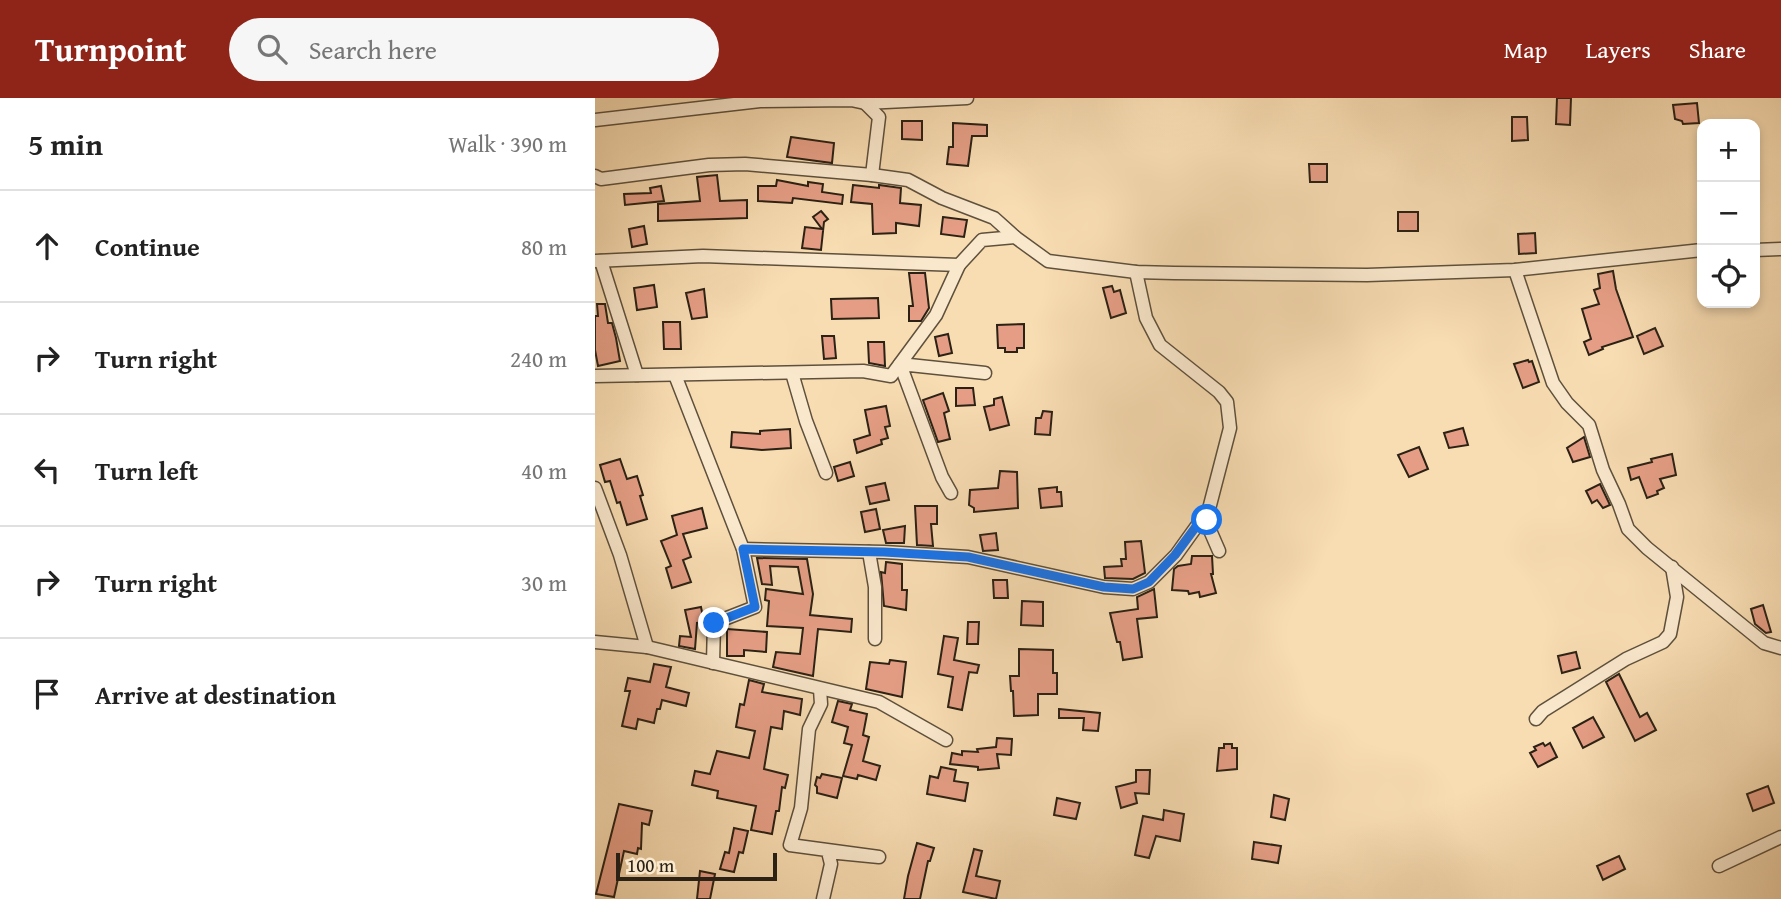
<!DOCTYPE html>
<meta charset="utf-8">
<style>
:root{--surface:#fff;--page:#f6f6f6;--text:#222;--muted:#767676;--line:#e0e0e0;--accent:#8f2418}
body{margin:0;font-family:"Gentium Book Plus",serif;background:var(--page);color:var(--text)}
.controls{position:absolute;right:21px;top:21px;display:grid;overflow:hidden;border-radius:14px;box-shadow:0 4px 10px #0003}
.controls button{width:63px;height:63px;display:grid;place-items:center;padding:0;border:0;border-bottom:2px solid var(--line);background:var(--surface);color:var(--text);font:35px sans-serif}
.scale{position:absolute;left:21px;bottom:18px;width:161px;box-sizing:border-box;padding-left:7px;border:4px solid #2b2114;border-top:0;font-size:19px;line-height:24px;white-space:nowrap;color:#2b2114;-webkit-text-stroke:5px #fae8cd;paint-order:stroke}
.stop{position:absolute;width:21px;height:21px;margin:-16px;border:5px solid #1a73e8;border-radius:50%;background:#fff}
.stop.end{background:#1a73e8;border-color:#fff;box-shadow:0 2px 7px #0008}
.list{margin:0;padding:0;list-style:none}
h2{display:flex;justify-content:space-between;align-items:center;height:91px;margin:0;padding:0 28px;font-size:30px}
h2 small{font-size:23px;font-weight:400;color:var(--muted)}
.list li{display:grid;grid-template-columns:46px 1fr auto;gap:21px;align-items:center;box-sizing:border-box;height:112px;padding:0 28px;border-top:2px solid var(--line)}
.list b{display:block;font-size:26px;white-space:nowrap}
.list em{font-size:23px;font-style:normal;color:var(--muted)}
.icon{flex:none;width:38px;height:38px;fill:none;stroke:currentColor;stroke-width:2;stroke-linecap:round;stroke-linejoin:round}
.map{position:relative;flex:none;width:1186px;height:801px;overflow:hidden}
header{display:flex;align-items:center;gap:42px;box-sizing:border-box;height:98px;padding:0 35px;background:var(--accent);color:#fff}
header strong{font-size:33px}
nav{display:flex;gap:38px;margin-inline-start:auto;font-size:24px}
.search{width:490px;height:63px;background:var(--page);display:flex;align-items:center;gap:18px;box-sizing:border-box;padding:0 24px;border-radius:38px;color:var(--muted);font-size:26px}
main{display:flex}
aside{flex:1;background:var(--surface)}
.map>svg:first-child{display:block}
</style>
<header>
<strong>Turnpoint</strong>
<div class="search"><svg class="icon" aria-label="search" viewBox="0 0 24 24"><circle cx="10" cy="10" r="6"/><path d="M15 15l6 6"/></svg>Search here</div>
<nav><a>Map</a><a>Layers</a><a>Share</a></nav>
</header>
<main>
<aside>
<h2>5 min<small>Walk · 390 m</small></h2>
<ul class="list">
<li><svg class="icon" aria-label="ahead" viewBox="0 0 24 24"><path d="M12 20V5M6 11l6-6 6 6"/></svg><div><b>Continue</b></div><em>80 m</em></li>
<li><svg class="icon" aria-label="right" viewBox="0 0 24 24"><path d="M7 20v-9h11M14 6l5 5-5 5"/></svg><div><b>Turn right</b></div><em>240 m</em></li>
<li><svg class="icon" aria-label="left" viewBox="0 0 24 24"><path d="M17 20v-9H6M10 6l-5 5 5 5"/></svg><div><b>Turn left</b></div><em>40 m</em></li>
<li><svg class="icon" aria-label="right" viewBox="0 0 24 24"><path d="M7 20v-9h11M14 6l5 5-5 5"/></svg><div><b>Turn right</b></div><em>30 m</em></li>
<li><svg class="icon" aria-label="arrive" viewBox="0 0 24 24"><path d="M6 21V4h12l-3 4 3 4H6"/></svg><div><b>Arrive at destination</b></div></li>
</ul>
</aside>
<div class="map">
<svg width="1186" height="801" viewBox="0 0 1186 801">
<rect width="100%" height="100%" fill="#f8dcb2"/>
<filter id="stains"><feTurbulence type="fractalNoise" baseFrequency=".00286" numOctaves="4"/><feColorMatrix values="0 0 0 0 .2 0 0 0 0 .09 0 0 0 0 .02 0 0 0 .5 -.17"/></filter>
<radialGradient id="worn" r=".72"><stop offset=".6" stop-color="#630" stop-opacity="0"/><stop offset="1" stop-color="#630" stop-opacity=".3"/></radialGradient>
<g fill="#e59e85" stroke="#2b2114" stroke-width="2">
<polygon points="962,0 976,0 975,27 961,26"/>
<polygon points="1102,5 1104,25 1088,26 1087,23 1080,21 1078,7"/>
<polygon points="917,19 932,19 933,42 917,43"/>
<polygon points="307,23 327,23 327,42 307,41"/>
<polygon points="358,25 392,27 392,38 377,38 373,68 352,66 354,49 358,49"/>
<polygon points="196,39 239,45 237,65 192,59"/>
<polygon points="714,66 732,66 732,84 715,84"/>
<polygon points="122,77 125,103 152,102 152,120 63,123 63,106 105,103 102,79"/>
<polygon points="182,82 213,88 213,84 228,86 227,94 248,97 247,106 198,100 197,105 163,103 163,88 181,88"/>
<polygon points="258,87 284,90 284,87 306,90 305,105 326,107 324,128 301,125 301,135 278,136 277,106 256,104"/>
<polygon points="66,88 69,103 30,107 29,96 56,95 55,90"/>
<polygon points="226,113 233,121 229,124 226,152 207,150 210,129 227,131 218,119"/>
<rect x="803" y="114" width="20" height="19"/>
<polygon points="348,119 372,122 369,139 346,136"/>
<polygon points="49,128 52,146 37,149 34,131"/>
<polygon points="940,135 941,155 924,156 923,136"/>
<polygon points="1018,173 1021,191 1038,239 1007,249 1008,251 994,257 989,244 996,241 987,211 1004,206 999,192 1005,190 1003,176"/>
<polygon points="314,175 330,175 334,210 326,223 314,223 314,208 318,208"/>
<polygon points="59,187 62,209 42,212 39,190"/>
<polygon points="517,188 519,194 525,192 531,215 516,220 508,190"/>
<polygon points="109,191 112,219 97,221 91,195"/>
<polygon points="283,200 284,220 237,221 236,201"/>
<polygon points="2,206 10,206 13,225 17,225 21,240 25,263 3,268 0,252 0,218 3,218"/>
<polygon points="68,224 85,224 86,251 69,251"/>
<polygon points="429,226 429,250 422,250 422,254 410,254 410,250 403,250 402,227"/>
<polygon points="1060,230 1068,248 1049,256 1042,238"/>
<polygon points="353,236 357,255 344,258 340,239"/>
<polygon points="227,238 239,238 241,260 229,261"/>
<polygon points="273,244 289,244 290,268 274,265"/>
<polygon points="933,262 934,264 937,263 944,284 928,290 919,266"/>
<polygon points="361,290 378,290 380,307 361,308"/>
<polygon points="348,295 354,313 349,315 355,341 343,344 328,302"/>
<polygon points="407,299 414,327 395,332 389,309 399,307 399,301"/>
<polygon points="291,308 295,328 290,329 293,340 286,342 287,346 262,355 259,342 275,337 270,312"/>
<polygon points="448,313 457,314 455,337 440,336 441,320 446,320"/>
<polygon points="868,330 873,347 854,350 849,335"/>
<polygon points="195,331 196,350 167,352 136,349 137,334 165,336 165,333"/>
<polygon points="989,339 995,359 978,364 972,350"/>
<polygon points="824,349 833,371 814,379 803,357"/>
<polygon points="1077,356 1081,377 1065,381 1069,390 1062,393 1063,396 1052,400 1044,379 1036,382 1033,370 1057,364 1056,361"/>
<polygon points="25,361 32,381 42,378 48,397 45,398 52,421 32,427 25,404 22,405 15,383 10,384 5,367"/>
<polygon points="255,364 259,378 243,383 239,369"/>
<polygon points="405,373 422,374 423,410 379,414 379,410 374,407 375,392 403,390"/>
<polygon points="290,385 294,402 275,406 271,389"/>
<polygon points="1005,386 1015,407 1008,410 1002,402 997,405 991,393"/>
<polygon points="462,389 462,394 466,394 467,408 446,410 444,391"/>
<polygon points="320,408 342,408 342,426 336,426 338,448 322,447"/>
<polygon points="107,410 112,430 88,436 96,459 88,462 96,484 77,490 71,470 76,468 66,443 82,437 77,418"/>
<polygon points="281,411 285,431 270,434 266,414"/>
<polygon points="310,428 309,445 291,445 288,432"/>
<polygon points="401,435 403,452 388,453 385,437"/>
<polygon points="546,443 550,475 538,481 510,480 509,469 527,468 526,461 531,461 530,444"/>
<polygon points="597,458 617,458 618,476 616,476 621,495 605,499 604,494 594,496 593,493 577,492 579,471 583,468 596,466"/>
<polygon points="162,460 212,461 218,496 215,517 257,521 256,534 223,531 218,578 178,569 181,554 205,556 208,530 172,528 174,503 170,502 171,491 208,496 203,469 175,468 177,487 167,486"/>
<polygon points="291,464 307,466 307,492 312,492 311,512 289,508 286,474 290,475"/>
<polygon points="398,482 412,482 413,500 399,500"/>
<polygon points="559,491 562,519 542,521 547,559 528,562 525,544 522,544 515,515 543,511 542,499"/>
<polygon points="427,503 448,504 448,528 426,527"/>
<polygon points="1168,507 1176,534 1171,535 1160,526 1156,511"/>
<polygon points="106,509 109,524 102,525 100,551 84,548 85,538 96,539 90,512"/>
<polygon points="373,524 384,524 383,546 372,546"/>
<polygon points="132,531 172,534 171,554 149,552 149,558 132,558"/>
<polygon points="349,538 363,540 359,562 384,567 382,575 374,574 367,612 353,609 358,579 343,576"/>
<polygon points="424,551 458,552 458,575 462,575 462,596 443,596 443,617 419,618 418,593 416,593 415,578 424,578"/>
<polygon points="981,554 985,570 967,575 963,558"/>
<polygon points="295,562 311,564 307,599 271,591 275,564 294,566"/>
<polygon points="59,566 76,569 71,589 94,595 91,608 67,602 65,611 62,611 59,625 43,621 41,631 27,628 35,593 30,593 33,580 55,584"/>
<polygon points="1024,576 1045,619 1052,615 1061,632 1040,643 1011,584"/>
<polygon points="154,582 169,586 167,594 207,601 205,617 189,613 187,631 176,629 169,671 193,677 190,690 187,689 184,713 181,713 177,736 156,732 161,708 122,700 123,693 97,687 100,673 115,676 122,653 154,660 160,633 141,629 145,606 149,607"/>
<polygon points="243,603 257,606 255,612 272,616 268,637 274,639 268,663 285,668 281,682 263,677 262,681 248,678 257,647 249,645 253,629 237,624"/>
<polygon points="464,611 505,615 503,633 488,632 489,620 464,620"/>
<polygon points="998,619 1009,639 988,650 978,630"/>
<polygon points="402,640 417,641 416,657 402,656 404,670 383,672 383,669 355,666 357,655 367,657 367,653 383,654 382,651 401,649"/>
<polygon points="948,645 950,648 955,645 962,659 943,669 935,655 941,652 939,649"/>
<polygon points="629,646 637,646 637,650 642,650 642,671 622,673 624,650 629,650"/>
<polygon points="346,669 361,672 359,683 373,685 370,703 332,696 335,678 343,680"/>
<polygon points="541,672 555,672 554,696 540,695 542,705 526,710 521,689 541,684"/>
<polygon points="227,676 247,680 242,700 222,695 222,689 220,687 222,679 225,680"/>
<polygon points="1173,688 1179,705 1158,713 1152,696"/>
<polygon points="679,697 694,701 690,722 676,719"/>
<polygon points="462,700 485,705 481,721 459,717"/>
<polygon points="24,706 57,713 54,727 47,725 46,751 43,750 42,756 29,753 19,799 1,796"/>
<polygon points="569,712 589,716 585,743 561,738 554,760 540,757 548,718 568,722"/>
<polygon points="139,730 153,733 148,755 144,754 139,774 125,771 130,754 134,755"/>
<polygon points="659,744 686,748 683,765 657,761"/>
<polygon points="322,745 339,750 335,763 333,763 325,801 309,801 313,778"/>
<polygon points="379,751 387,753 381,778 405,783 401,801 368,794"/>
<polygon points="1024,758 1030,771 1008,782 1002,768"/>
<polygon points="105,773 120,776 115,801 102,801"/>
</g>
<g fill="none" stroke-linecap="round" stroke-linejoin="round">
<defs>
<g id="minor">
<polyline points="270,5 284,19 277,77"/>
<polyline points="0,22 165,3 256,2 270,5 372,0"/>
<polyline points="0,78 6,81 114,67 150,66 277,77 313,82 347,100 399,120 420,139"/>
<polyline points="1160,152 1186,151"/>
<polyline points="0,163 108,158 364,167 387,142 420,139 453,163 541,174 579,175 772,177 920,172 1107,152"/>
<polyline points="6,163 42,277"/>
<polyline points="920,172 958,285 972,305 994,327 1008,372 1024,406 1033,431 1052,450 1169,545 1186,550"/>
<polyline points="197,275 211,323 231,375"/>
<polyline points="80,277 148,451 160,509 119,525 118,565"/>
<polyline points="0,278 268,273 296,278 341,217 364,167"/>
<polyline points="0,390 25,457 52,549"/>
<polyline points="356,395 347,379 305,266 390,275"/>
<polyline points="614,411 614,430 624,453"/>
<polyline points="148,451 289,454 373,459 509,489 538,491 554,484 581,457 614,411 635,330 632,304 624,294 565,247 551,220 541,174"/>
<polyline points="274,454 280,489 280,541"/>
<polyline points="0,544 52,549 284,604 351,642"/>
<polyline points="225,591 226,606 214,631 206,710 195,747 284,759 233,754 236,766 228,801"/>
<polyline points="941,621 948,613 1031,561 1068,544 1075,536 1082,499 1077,469"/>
<polyline points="1124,768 1186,739"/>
</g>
</defs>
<use href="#minor" stroke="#5e503c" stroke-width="15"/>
<use href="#minor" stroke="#fae8cd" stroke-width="12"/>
</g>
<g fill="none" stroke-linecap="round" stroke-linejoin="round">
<polyline stroke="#1a73e8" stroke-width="9" points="119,525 160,509 148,451 289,454 373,459 509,489 538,491 554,484 580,457 614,411 612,422"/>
</g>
<rect width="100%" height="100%" filter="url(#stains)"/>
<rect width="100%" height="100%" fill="url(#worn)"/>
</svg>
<div class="controls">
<button>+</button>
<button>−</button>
<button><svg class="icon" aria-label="locate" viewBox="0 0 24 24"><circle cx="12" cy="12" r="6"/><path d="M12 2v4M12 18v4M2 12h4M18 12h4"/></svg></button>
</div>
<div class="scale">100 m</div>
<div class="stop" style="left:612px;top:422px"></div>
<div class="stop end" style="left:119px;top:525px"></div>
</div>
</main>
